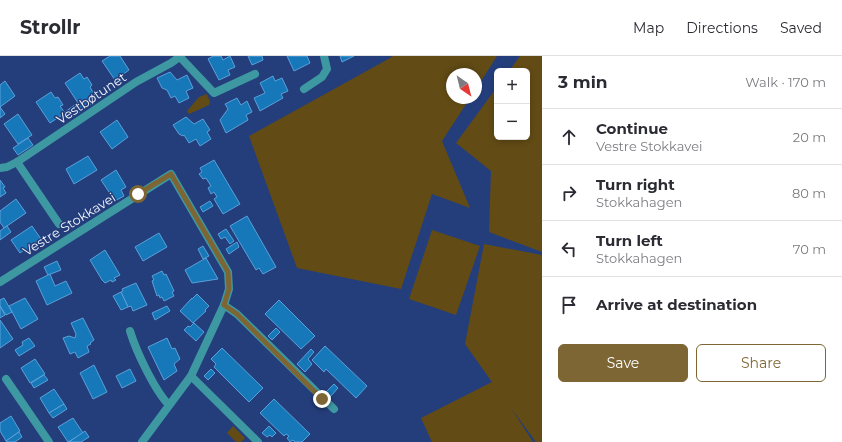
<!DOCTYPE html>
<meta charset="utf-8">
<style>
:root{--surface:#fff;--page:#f2f2f3;--text:#2b2b33;--muted:#7c7c81;--line:#e1e1e2;--accent:#7d6633}
body{margin:0;font-family:Montserrat,sans-serif;background:var(--page);color:var(--text)}
.controls{position:absolute;right:12px;top:12px;display:grid;overflow:hidden;border-radius:6px;box-shadow:0 2px 6px #0003}
.controls button{width:36px;height:36px;display:grid;place-items:center;padding:0;border:0;border-bottom:1px solid var(--line);background:var(--surface);color:var(--text);font:20px sans-serif}
.compass{position:absolute;left:446px;top:12px;width:36px;height:36px;border-radius:50%;background:var(--surface);box-shadow:0 2px 6px #0003;rotate:145deg}
.stop{position:absolute;width:12px;height:12px;margin:-9px;border:3px solid #7d6633;border-radius:50%;background:#fff}
.stop.end{background:#7d6633;border-color:#fff;box-shadow:0 1px 4px #0008}
.list{margin:0;padding:0;list-style:none}
h2{display:flex;justify-content:space-between;align-items:center;height:52px;margin:0;padding:0 16px;font-size:17px}
h2 small{font-size:13px;font-weight:400;color:var(--muted)}
.list li{display:grid;grid-template-columns:26px 1fr auto;gap:12px;align-items:center;box-sizing:border-box;height:56px;padding:0 16px;border-top:1px solid var(--line)}
.list b{display:block;font-size:15px;white-space:nowrap}
.list p{margin:0;font-size:13px;white-space:nowrap;color:var(--muted)}
.list em{font-size:13px;font-style:normal;color:var(--muted)}
.actions{display:flex;gap:8px;padding:12px 16px}
.actions a{flex:1;padding:9px 0;border:1px solid var(--accent);border-radius:6px;text-align:center;font-size:14px;color:var(--accent)}
.actions .main{background:var(--accent);color:#fff}
.icon{flex:none;width:22px;height:22px;fill:none;stroke:currentColor;stroke-width:2;stroke-linecap:round;stroke-linejoin:round}
.map{position:relative;flex:none;width:542px;height:386px;overflow:hidden}
header{display:flex;align-items:center;gap:24px;box-sizing:border-box;height:56px;padding:0 20px;background:var(--surface);border-bottom:1px solid var(--line)}
header strong{font-size:19px}
nav{display:flex;gap:22px;margin-inline-start:auto;font-size:14px}
main{display:flex}
aside{flex:1;background:var(--surface)}
.map>svg:first-child{display:block}
</style>
<header>
<strong>Strollr</strong>
<nav><a>Map</a><a>Directions</a><a>Saved</a></nav>
</header>
<main>
<div class="map">
<svg width="542" height="386" viewBox="0 0 542 386">
<rect width="100%" height="100%" fill="#243e7c"/>
<g fill="#624b15">
<polygon points="391,0 497,0 476,33 476,18 452,18 452,42 470,42 442,85 470,152 432,138 401,233 297,212 249,80 392,1"/>
<polygon points="520,0 542,0 542,196 489,176 491,115 456,87 497,31 497,81 527,81 527,15 509,15"/>
<polygon points="207,38 210,46 209,49 189,58 187,55 199,41"/>
<polygon points="432,174 480,190 456,259 409,243"/>
<polygon points="484,188 542,199 542,386 536,386 511,352 533,386 432,386 421,362 492,326 465,288"/>
<polygon points="233,370 245,382 241,386 236,386 227,377"/>
</g>
<g fill="#1678b9" stroke="#5aa0d9">
<polygon points="110,0 120,0 129,14 115,24 102,5"/>
<polygon points="213,0 221,0 223,4 230,0 235,11 228,14 230,19 219,24 208,3"/>
<polygon points="248,0 262,0 263,4 252,9"/>
<polygon points="287,0 307,0 310,7 294,15"/>
<polygon points="340,0 354,0 342,6"/>
<polygon points="170,16 177,24 187,19 193,32 186,35 189,42 179,47 175,40 171,42 167,34 162,32 157,22"/>
<polygon points="80,17 84,23 87,21 92,29 90,31 94,38 89,41 93,47 81,55 76,48 78,47 65,27"/>
<polygon points="273,20 275,25 282,22 288,35 281,38 283,42 260,55 254,42 265,37 260,27"/>
<polygon points="5,25 15,40 0,51 0,29"/>
<polygon points="51,36 55,42 58,41 63,49 60,50 65,57 50,67 36,46"/>
<polygon points="237,42 241,49 247,45 252,56 246,59 248,64 226,77 220,64 228,53 225,48"/>
<polygon points="76,48 81,55 69,63 65,56"/>
<polygon points="0,51 5,58 0,62"/>
<polygon points="18,58 32,79 18,88 4,68"/>
<polygon points="186,61 194,68 203,63 210,74 207,76 211,83 200,90 196,83 189,87 184,79 183,80 179,78 173,69"/>
<polygon points="117,64 128,81 112,93 100,76"/>
<polygon points="28,82 33,89 18,99 13,92"/>
<polygon points="88,100 97,114 74,128 66,113"/>
<polygon points="214,104 240,148 223,158 214,143 217,141 214,136 211,138 208,132 211,130 206,122 203,123 199,118 202,116 200,112"/>
<polygon points="116,114 126,131 121,134 124,140 115,145 101,124"/>
<polygon points="0,124 5,131 3,132 6,137 0,141"/>
<polygon points="16,143 26,157 4,172 0,166 0,155"/>
<polygon points="210,145 213,150 203,156 200,151"/>
<polygon points="247,160 276,211 263,218 259,212 256,214 230,170"/>
<polygon points="7,170 11,176 0,184 0,175"/>
<polygon points="32,170 41,183 35,187 36,189 25,196 24,194 20,197 11,184"/>
<polygon points="226,173 234,185 230,188 225,181 221,183 218,178"/>
<polygon points="159,177 167,191 143,205 135,191"/>
<polygon points="237,186 239,191 229,198 226,193"/>
<polygon points="203,190 209,200 203,203 198,193"/>
<polygon points="105,194 120,219 114,222 116,224 112,226 111,224 105,227 102,224 90,204"/>
<polygon points="206,202 218,223 192,227 185,214"/>
<polygon points="57,205 61,214 48,219 44,211"/>
<polygon points="162,215 164,219 166,218 174,235 172,236 174,240 164,245 162,241 160,242 159,239 157,240 152,225 154,224 152,220"/>
<polygon points="50,218 55,230 66,225 72,237 47,249 36,225"/>
<polygon points="136,227 147,249 133,255 131,250 128,251 121,236 123,235 122,233"/>
<polygon points="121,236 128,251 121,254 113,240"/>
<polygon points="197,238 209,250 205,254 206,255 193,267 180,255 192,242 192,243"/>
<polygon points="4,242 12,256 6,259 0,250 0,244"/>
<polygon points="25,242 38,263 21,273 9,250"/>
<polygon points="279,244 315,280 301,293 265,258"/>
<polygon points="0,250 5,259 0,262"/>
<polygon points="167,250 170,255 155,264 152,257"/>
<polygon points="83,262 94,284 90,287 91,288 87,290 89,296 78,302 75,296 70,298 63,282 69,280 75,282 76,278 71,267"/>
<polygon points="0,264 13,283 0,292"/>
<polygon points="194,267 204,276 196,285 184,274 188,270 190,271"/>
<polygon points="276,272 280,276 272,284 268,280"/>
<polygon points="29,282 35,290 19,300 15,294 23,289 22,286"/>
<polygon points="167,282 172,293 175,292 180,303 174,308 177,315 164,324 148,291"/>
<polygon points="325,290 367,330 356,342 326,313 324,316 312,304"/>
<polygon points="222,292 263,332 249,346 214,311 216,308 211,303"/>
<polygon points="311,293 314,296 308,303 312,308 305,316 297,308"/>
<polygon points="35,303 45,318 30,327 21,312"/>
<polygon points="94,309 107,336 93,343 80,317"/>
<polygon points="130,313 136,325 122,332 116,320"/>
<polygon points="211,313 215,317 208,324 204,320"/>
<polygon points="44,319 48,324 34,332 31,327"/>
<polygon points="334,328 338,332 330,341 326,336"/>
<polygon points="54,333 64,348 49,357 40,342"/>
<polygon points="274,343 310,378 302,386 295,386 293,384 290,386 287,382 289,380 286,378 284,380 260,357"/>
<polygon points="64,348 67,353 53,362 49,357"/>
<polygon points="11,360 20,375 6,385 0,375 0,367"/>
<polygon points="73,362 83,377 68,386 58,371"/>
<polygon points="269,370 276,377 272,381 270,379 267,381 262,377"/>
<polygon points="85,375 89,381 81,386 69,386"/>
<polygon points="19,376 22,381 15,386 7,386 6,385"/>
</g>
<g fill="none" stroke-linecap="round" stroke-linejoin="round">
<g stroke="#3e98a2" stroke-width="8">
<polyline points="180,1 214,37 255,18"/>
<polyline points="304,33 322,21 327,13 324,0"/>
<polyline points="17,106 59,168"/>
<polyline points="0,112 7,111 17,106 136,26 171,7 181,0"/>
<polyline points="0,226 171,118 228,216 229,233 224,249 191,320 142,386"/>
<polyline points="224,249 237,258 334,353"/>
<path d="M130 275C136 295 155 335 169 349"/>
<polyline points="191,320 258,386"/>
<polyline points="6,323 49,386"/>
</g>
</g>
<g fill="none" stroke-linecap="round" stroke-linejoin="round">
<polyline stroke="#7d6633" stroke-width="5" points="138,138 171,118 228,216 229,233 224,249 237,258 322,343"/>
</g>
<g text-anchor="middle" dominant-baseline="central" stroke-width="3" stroke-linejoin="round" paint-order="stroke">
<g font-size="13" fill="#f1f5fd" stroke="#243e7c">
<text transform="translate(91 42) rotate(-34)">Vestbøtunet</text>
<text transform="translate(69 168) rotate(-32)">Vestre Stokkavei</text>
</g>
</g>
</svg>
<div class="controls">
<button>+</button>
<button>−</button>
</div>
<svg class="compass" viewBox="-18 -18 36 36"><path d="M0-13l5 13h-10z" fill="#e53935"/><path d="M0 13l5-13h-10z" fill="#7c7c81"/></svg>
<div class="stop" style="left:138px;top:138px"></div>
<div class="stop end" style="left:322px;top:343px"></div>
</div>
<aside>
<h2>3 min<small>Walk · 170 m</small></h2>
<ul class="list">
<li><svg class="icon" aria-label="ahead" viewBox="0 0 24 24"><path d="M12 20V5M6 11l6-6 6 6"/></svg><div><b>Continue</b><p>Vestre Stokkavei</p></div><em>20 m</em></li>
<li><svg class="icon" aria-label="right" viewBox="0 0 24 24"><path d="M7 20v-9h11M14 6l5 5-5 5"/></svg><div><b>Turn right</b><p>Stokkahagen</p></div><em>80 m</em></li>
<li><svg class="icon" aria-label="left" viewBox="0 0 24 24"><path d="M17 20v-9H6M10 6l-5 5 5 5"/></svg><div><b>Turn left</b><p>Stokkahagen</p></div><em>70 m</em></li>
<li><svg class="icon" aria-label="arrive" viewBox="0 0 24 24"><path d="M6 21V4h12l-3 4 3 4H6"/></svg><div><b>Arrive at destination</b></div></li>
</ul>
<div class="actions"><a class="main">Save</a><a>Share</a></div>
</aside>
</main>
